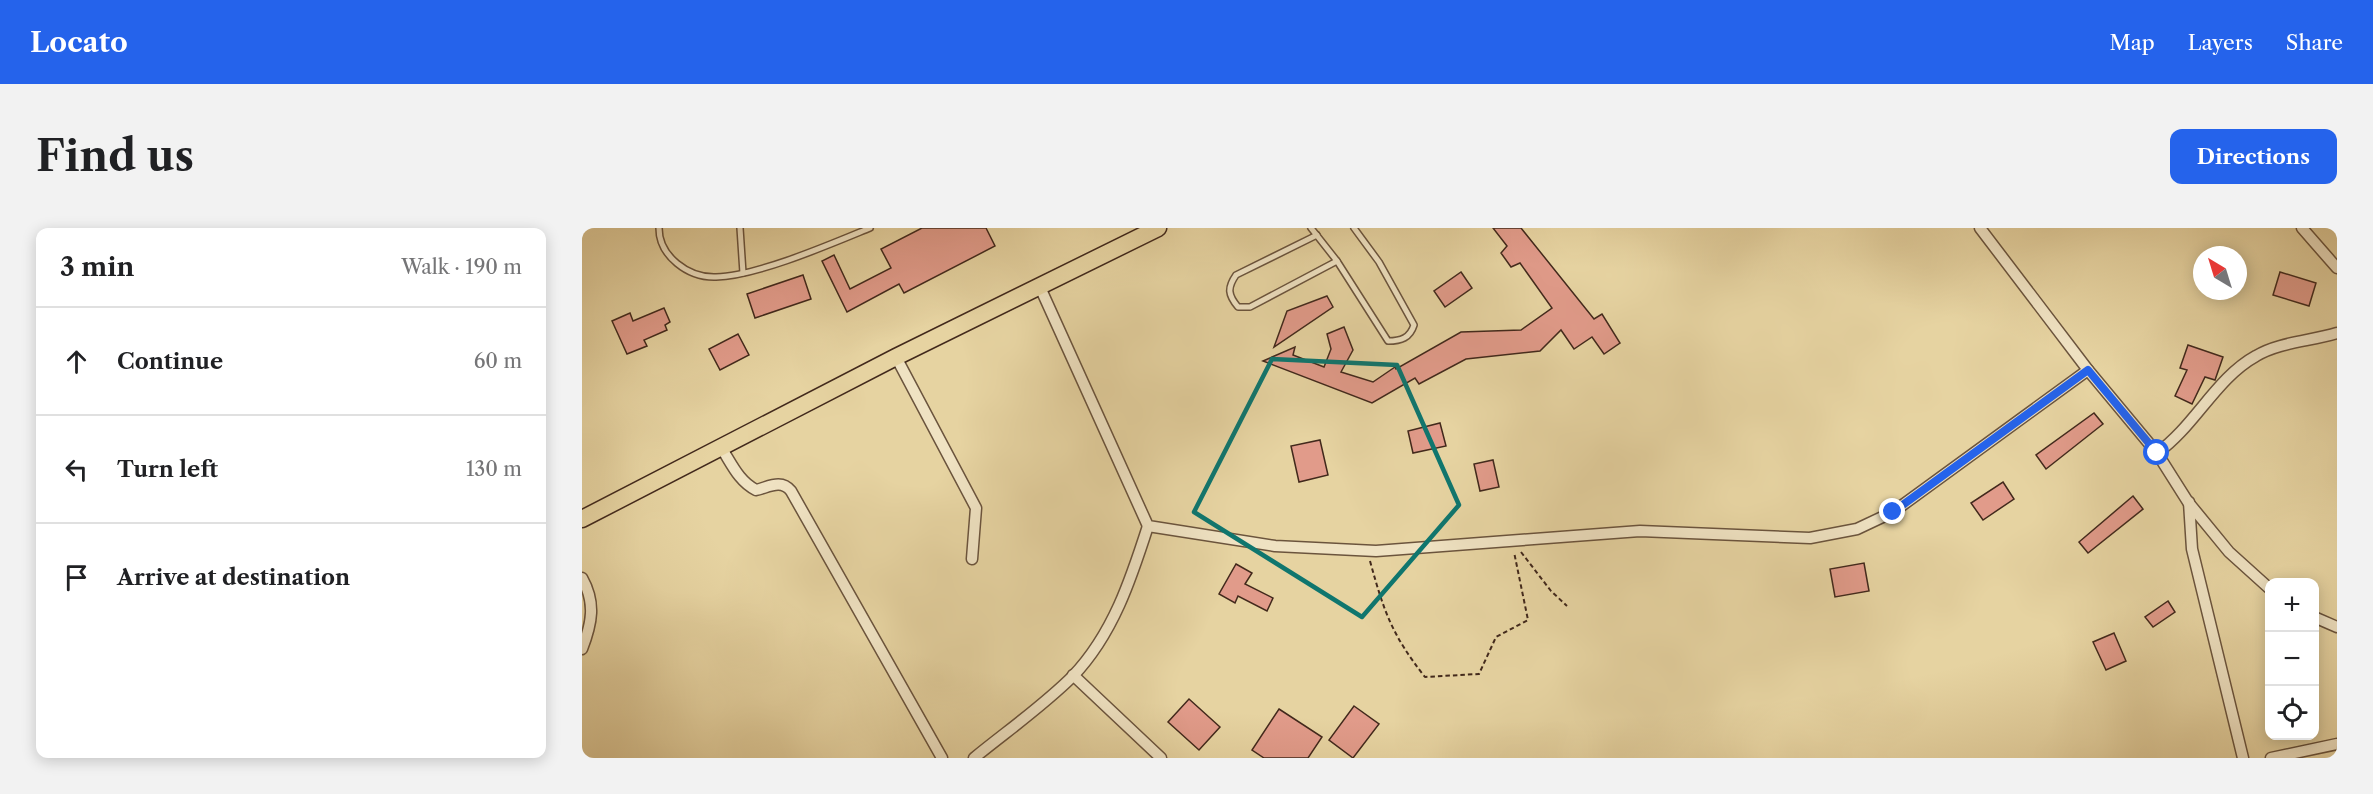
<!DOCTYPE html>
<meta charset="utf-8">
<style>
:root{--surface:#fff;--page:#f2f2f2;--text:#202124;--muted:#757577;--line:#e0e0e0;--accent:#2563eb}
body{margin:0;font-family:"Libre Caslon Text",serif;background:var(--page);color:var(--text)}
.controls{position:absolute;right:18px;bottom:18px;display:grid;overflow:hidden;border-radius:12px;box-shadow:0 3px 15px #0003}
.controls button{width:54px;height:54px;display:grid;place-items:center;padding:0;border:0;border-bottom:2px solid var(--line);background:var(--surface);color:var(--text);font:30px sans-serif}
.compass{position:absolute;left:1611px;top:18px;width:54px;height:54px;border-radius:50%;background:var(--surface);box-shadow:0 3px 15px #0003;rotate:322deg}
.stop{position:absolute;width:18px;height:18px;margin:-14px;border:4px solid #2563eb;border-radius:50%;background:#fff}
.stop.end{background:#2563eb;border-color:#fff;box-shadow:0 2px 6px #0008}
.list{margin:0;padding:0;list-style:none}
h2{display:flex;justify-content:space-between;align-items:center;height:78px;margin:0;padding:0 24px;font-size:26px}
h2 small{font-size:20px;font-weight:400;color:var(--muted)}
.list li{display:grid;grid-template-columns:39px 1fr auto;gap:18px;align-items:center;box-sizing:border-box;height:108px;padding:0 24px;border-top:2px solid var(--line)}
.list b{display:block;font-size:22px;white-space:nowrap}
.list em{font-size:20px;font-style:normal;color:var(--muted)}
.icon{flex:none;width:33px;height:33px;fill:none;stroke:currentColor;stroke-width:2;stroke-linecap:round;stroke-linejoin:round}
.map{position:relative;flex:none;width:1755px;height:530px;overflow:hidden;border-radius:12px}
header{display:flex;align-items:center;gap:36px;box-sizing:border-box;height:84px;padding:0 30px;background:var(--accent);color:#fff}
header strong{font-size:28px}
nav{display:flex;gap:33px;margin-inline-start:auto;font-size:21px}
.intro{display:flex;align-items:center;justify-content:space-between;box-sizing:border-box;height:144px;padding:0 36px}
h1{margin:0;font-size:42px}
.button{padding:15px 27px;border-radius:12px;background:var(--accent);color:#fff;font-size:21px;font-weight:700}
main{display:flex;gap:36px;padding:0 36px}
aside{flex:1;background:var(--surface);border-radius:12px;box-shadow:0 3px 15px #0003}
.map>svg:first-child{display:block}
</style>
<header>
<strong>Locato</strong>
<nav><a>Map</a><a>Layers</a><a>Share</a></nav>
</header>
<div class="intro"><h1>Find us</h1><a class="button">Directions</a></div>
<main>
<aside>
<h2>3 min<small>Walk · 190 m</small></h2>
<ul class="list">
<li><svg class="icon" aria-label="ahead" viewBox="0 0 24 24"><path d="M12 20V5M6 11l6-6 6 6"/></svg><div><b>Continue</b></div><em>60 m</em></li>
<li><svg class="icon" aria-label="left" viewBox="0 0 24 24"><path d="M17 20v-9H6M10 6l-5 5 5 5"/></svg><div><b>Turn left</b></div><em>130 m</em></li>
<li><svg class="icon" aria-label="arrive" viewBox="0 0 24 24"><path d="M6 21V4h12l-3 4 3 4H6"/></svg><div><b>Arrive at destination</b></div></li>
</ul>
</aside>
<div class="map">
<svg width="1755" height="530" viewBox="0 0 1755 530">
<rect width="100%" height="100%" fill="#e6d3a1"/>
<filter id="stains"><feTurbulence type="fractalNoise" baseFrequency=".00333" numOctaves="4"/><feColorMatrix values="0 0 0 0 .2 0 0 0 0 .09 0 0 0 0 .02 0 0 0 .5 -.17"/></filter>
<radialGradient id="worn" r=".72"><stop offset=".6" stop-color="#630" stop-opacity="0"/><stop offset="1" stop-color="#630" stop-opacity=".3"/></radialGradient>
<g fill="#e19b8a" stroke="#42291c" stroke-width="1.5">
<polygon points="340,0 404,0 413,18 322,65 317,56 265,84 240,33 252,27 268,61 309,40 299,21"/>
<polygon points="911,0 939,0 1012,91 1020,86 1038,115 1022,126 1010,109 992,121 979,102 958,123 884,131 837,156 833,150 790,175 681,133 713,119 711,127 742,139 749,121 745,106 762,99 771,122 759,144 791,154 813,139 814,141 879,104 939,102 970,80 938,35 929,39 919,25 925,18"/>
<polygon points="879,44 890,60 863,79 852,63"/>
<polygon points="1698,44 1734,55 1727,78 1691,67"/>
<polygon points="221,47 229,71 173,90 165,66"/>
<polygon points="745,68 751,79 692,119 705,83"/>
<polygon points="82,80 88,94 83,97 85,102 62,112 65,118 45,126 30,93 48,85 51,93"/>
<polygon points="156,106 167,127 138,142 127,121"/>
<polygon points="1606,117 1641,129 1633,152 1623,149 1610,176 1593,168 1605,142 1598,140"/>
<polygon points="1512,185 1521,196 1464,241 1454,227"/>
<polygon points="858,195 864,218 831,225 826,203"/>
<polygon points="738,212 746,247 717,254 709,218"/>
<polygon points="911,232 917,259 898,263 892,236"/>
<polygon points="1421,254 1432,271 1401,292 1389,275"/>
<polygon points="1551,268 1561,281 1506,325 1497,314"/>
<polygon points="1282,335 1287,363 1253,369 1248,341"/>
<polygon points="654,336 670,345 663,356 691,370 685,383 656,368 653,375 637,366"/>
<polygon points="1586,373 1593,384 1571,399 1563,389"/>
<polygon points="1532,405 1544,433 1524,442 1511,414"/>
<polygon points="607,471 638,499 617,522 586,494"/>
<polygon points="772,478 797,496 771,530 747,512"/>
<polygon points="697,481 740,509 726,530 682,530 670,522"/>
</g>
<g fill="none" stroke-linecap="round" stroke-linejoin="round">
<defs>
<g id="service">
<path d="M77 0C77 28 106 50 134 49 175 48 249 16 288 0"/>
<polyline points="158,0 161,45"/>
<path d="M729 0 755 33 806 113C819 113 828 110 832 97L797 34 772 0"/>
<path d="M735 7 654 47C645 60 646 67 656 79H668L755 33"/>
</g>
<g id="minor">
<polyline points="1720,0 1755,40"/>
<polyline points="457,57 566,298 693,318 794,323 1058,303 1228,310 1275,301 1311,284 1506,142 1398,0"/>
<polyline points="314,129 394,280 390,331"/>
<polyline points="1506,142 1575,225 1606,274 1647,324 1688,361"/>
<path d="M138 218C149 234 156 253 174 262 187 259 199 251 209 263L360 530"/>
<path d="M1575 225C1613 198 1634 150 1674 128 1697 114 1730 113 1755 105"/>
<polyline points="1607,274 1610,321 1661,530"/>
<path d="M0 350C14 375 10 395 0 421"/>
<polyline points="1732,389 1755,399"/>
<polyline points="491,447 579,530"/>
<path d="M392 530C425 503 461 478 491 448 531 406 549 351 566 298"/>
<polyline points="1689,530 1755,516"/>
</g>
<polyline id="trunk" points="0,291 314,129 576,0"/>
</defs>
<use href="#service" stroke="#6b543d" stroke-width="8"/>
<use href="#minor" stroke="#6b543d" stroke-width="13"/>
<use href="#trunk" stroke="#42291c" stroke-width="19"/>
<g stroke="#42291c" stroke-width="2" stroke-dasharray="4.5 3" stroke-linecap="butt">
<polyline points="939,324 969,363 985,378"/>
<path d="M788 333C802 384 810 407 843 449L897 446 914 409 946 392 932 324"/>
</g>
<use href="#service" stroke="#efe2c2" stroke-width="5"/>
<use href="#minor" stroke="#efe2c2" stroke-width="10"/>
<use href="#trunk" stroke="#e6d3a1" stroke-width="16"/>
</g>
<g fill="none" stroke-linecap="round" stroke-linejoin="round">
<polyline stroke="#2563eb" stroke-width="8" points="1311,284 1506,142 1575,225"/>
</g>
<path fill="none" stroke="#0f766e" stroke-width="4.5" stroke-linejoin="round" d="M690 131 815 137 877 277 780 389 612 284Z"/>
<rect width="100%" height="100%" filter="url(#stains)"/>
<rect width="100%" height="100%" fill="url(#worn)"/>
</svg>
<div class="controls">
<button>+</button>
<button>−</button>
<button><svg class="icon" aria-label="locate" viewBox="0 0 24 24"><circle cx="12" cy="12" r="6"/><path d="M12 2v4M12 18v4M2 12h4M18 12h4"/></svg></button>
</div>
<svg class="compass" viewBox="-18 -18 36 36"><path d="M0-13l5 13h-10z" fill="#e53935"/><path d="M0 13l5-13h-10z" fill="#757577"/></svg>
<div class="stop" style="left:1575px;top:225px"></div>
<div class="stop end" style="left:1311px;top:284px"></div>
</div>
</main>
